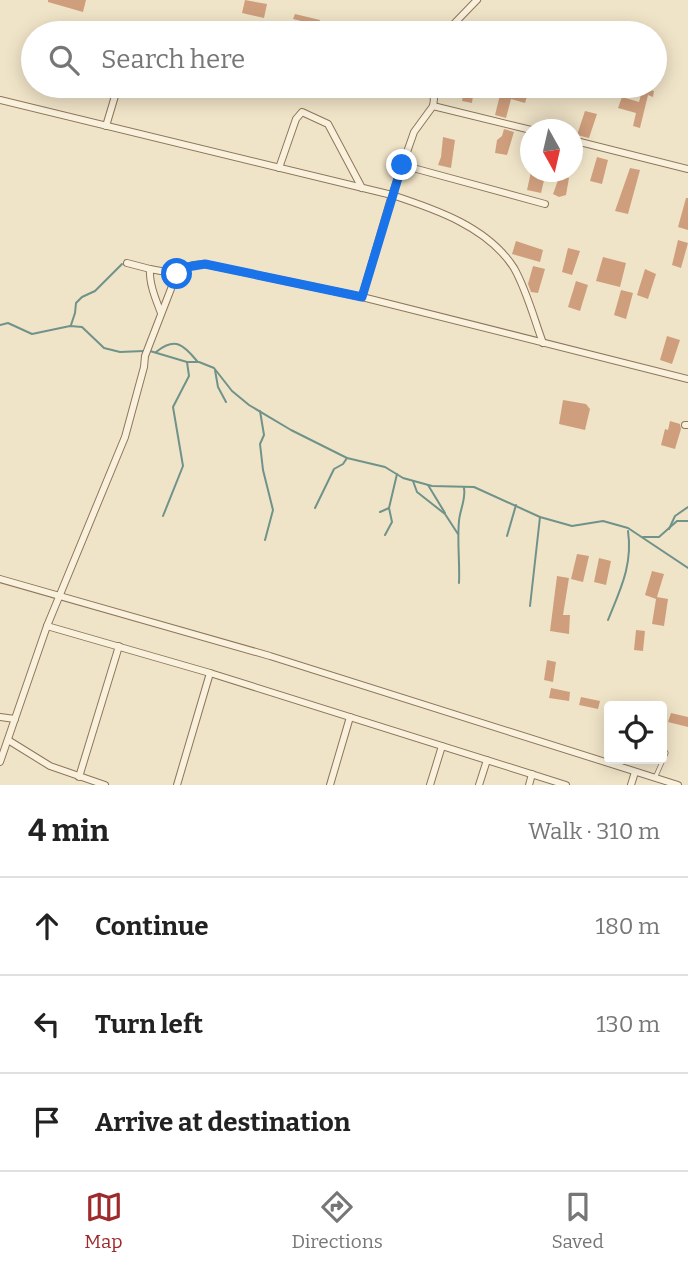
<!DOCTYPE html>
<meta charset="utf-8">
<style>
:root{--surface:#fff;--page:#f6f6f6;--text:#222;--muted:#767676;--line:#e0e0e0;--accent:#9e2a2b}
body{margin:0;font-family:Bitter,serif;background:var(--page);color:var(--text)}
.controls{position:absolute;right:21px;bottom:21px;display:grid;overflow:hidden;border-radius:7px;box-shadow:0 4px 18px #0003}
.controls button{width:63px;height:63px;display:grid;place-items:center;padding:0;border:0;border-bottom:2px solid var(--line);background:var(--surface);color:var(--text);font:35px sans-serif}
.compass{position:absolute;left:520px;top:119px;width:63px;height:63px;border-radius:50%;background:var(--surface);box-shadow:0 4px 18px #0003;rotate:172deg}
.stop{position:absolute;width:21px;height:21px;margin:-16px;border:5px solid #1a73e8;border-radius:50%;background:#fff}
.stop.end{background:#1a73e8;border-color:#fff;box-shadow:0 2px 7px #0008}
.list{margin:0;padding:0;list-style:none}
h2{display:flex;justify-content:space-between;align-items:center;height:91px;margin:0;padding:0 28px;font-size:30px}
h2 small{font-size:23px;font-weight:400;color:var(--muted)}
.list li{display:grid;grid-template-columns:46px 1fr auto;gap:21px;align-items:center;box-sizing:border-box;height:98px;padding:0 28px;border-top:2px solid var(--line)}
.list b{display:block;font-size:26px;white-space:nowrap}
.list em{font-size:23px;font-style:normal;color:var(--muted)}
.icon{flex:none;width:38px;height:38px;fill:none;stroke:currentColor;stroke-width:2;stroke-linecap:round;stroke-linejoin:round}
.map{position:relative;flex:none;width:688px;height:785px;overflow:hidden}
.search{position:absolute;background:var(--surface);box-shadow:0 4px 18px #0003;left:21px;right:21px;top:21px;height:77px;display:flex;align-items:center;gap:18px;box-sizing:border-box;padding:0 24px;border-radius:38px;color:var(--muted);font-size:26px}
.sheet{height:385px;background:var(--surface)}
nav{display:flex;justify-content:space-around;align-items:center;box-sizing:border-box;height:98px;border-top:2px solid var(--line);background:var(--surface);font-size:19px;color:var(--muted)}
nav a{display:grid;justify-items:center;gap:4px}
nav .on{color:var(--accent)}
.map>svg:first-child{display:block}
</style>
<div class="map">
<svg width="688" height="785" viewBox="0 0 688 785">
<rect width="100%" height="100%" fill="#f0e4c8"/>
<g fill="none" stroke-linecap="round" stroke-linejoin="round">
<g stroke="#6f938a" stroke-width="2">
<polyline points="0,325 8,323 32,334 70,326 82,327 104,348 120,352 144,351"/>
<polyline points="71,325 75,313 76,303 82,297 95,291 122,264"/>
<polyline points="150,351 187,362 199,362 214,368 232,391 249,405 291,430 347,458 385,467 403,478 432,486 474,487 540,517 572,526 603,521 628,528 688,568"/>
<path d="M156 352C175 337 183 344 197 361"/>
<polyline points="215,370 218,387 226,402"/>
<polyline points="260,411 264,435 260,444 263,470 273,510 265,540"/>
<polyline points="413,481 417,492 445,514 458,534"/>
<polyline points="428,485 445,513"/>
<polyline points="315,508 334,469 343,464 347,458"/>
<polyline points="380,512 389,508 397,474"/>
<polyline points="163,516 183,466 173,407 189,376 187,362"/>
<polyline points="669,529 675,516 688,507"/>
<polyline points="385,535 392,522 389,508"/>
<polyline points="507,536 516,505"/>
<polyline points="643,537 659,537 677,521 688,521"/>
<path d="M459 583C460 562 457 542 459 521 460 509 466 500 464 488"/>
<polyline points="530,606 540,517"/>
<path d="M608 620C620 590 633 565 628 531"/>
</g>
</g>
<g fill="#cf9f7d">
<polygon points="48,0 86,0 83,12 48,2"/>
<polygon points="245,0 267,4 264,18 242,13"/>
<polygon points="295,14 320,20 319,25 300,23 301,21 293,19"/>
<polygon points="177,24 207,32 206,33 174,33"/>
<polygon points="465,86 474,88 472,103 462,101"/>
<polygon points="643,88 654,91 653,97 648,95 640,128 633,126 636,113 618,108 622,97 639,102"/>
<polygon points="501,91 521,96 522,92 528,93 525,103 511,99 506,118 495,115"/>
<polygon points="585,111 597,114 589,138 577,135"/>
<polygon points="504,129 514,132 507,155 495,153 497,140 502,136"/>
<polygon points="443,137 455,140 451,168 438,165 441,157"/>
<polygon points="597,157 608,160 602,184 590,181"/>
<polygon points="630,168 640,170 628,214 615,211"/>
<polygon points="531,172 546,172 541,193 527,190"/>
<polygon points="561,172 568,172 567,177 569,178 566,195 559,197 553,194"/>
<polygon points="686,198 688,198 688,230 678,227"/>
<polygon points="678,240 688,243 681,268 672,265"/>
<polygon points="516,241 543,250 540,262 512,254"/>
<polygon points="568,248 580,251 572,275 562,272"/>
<polygon points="603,257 626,263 620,287 596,281"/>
<polygon points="533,266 545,269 538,293 531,292 528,284"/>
<polygon points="645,269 656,274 648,299 637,295"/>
<polygon points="576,281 588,285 580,311 568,307"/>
<polygon points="621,290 633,293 626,319 614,315"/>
<polygon points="667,336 680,340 672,364 660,360"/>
<polygon points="563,400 586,404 590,409 585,430 559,424"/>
<polygon points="670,421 680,424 681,429 675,449 661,445 665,429 668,430"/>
<polygon points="577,554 589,556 583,582 571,579"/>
<polygon points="599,558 611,561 606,585 594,582"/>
<polygon points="652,571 664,574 657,597 668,599 664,626 652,624 656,599 645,595"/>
<polygon points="557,576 569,578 563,615 570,615 569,634 550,631"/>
<polygon points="636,630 645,631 643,651 634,650"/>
<polygon points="547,660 556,662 553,682 544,680"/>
<polygon points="551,688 570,692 569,701 549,698"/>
<polygon points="581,697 600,701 598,709 579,705"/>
<polygon points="671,713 688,717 688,727 668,722"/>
</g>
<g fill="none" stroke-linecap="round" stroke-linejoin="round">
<defs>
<polyline id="lane" points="655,778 666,753 662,747"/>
<g id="street">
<polyline points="445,33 477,0"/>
<path d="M0 100 392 195C435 209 488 227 514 268 527 291 534 319 543 343"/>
<polyline points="433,106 531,130"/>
<polyline points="106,126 118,86"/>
<polyline points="572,140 688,169"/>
<polyline points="402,165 545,204"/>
<polyline points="279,168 296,119 302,112 328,124 362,188"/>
<polyline points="127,263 150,269"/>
<polyline points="362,297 392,195 414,132 433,106 434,99 430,86"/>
<path d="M161 313C156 300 149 284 150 269L177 274"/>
<polyline points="685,425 688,425"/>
<polyline points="0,579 270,656 678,785"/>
<polyline points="47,626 210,673 566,785"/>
<polyline points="0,717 15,719"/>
<polyline points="8,740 50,766 105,785"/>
<polyline points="0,762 47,626 125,437 144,367 145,356 174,281 182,269 193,265 205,264 362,297 688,379"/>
<polyline points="79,777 119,646"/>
<polyline points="177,785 210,673"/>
<polyline points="330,785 350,717"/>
<polyline points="430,785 442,746"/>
<polyline points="479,785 487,760"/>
<polyline points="529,785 532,774"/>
<polyline points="631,785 635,772"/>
</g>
</defs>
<use href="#lane" stroke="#8d765c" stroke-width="5"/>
<use href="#street" stroke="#8d765c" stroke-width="8"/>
<use href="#lane" stroke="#faf1dc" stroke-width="3.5"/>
<use href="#street" stroke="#faf1dc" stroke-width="6"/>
</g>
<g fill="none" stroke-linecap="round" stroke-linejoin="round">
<polyline stroke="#1a73e8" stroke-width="9" points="177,274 187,267 205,264 362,297 402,165"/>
</g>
</svg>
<div class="controls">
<button><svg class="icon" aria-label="locate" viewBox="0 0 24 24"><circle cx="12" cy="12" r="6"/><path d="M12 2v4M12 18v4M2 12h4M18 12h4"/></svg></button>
</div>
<svg class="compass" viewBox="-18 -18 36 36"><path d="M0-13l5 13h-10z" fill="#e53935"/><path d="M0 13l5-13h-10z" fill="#767676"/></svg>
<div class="stop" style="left:177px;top:274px"></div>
<div class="stop end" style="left:402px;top:165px"></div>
<div class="search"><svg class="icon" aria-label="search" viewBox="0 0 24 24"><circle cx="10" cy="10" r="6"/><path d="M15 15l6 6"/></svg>Search here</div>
</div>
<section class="sheet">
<h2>4 min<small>Walk · 310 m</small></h2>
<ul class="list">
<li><svg class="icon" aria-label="ahead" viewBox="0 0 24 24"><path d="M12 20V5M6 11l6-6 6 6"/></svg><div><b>Continue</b></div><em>180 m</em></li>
<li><svg class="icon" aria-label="left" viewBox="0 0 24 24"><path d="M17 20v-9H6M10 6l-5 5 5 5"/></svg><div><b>Turn left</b></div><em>130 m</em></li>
<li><svg class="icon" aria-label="arrive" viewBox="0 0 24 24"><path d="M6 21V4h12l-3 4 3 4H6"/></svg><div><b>Arrive at destination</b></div></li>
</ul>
</section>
<nav>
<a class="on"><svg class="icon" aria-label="map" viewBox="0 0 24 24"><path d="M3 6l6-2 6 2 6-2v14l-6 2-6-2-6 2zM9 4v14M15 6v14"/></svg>Map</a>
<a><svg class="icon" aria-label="directions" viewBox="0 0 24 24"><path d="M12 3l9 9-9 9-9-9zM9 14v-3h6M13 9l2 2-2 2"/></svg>Directions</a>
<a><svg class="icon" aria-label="saved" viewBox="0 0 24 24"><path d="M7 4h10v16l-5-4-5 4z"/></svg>Saved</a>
</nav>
